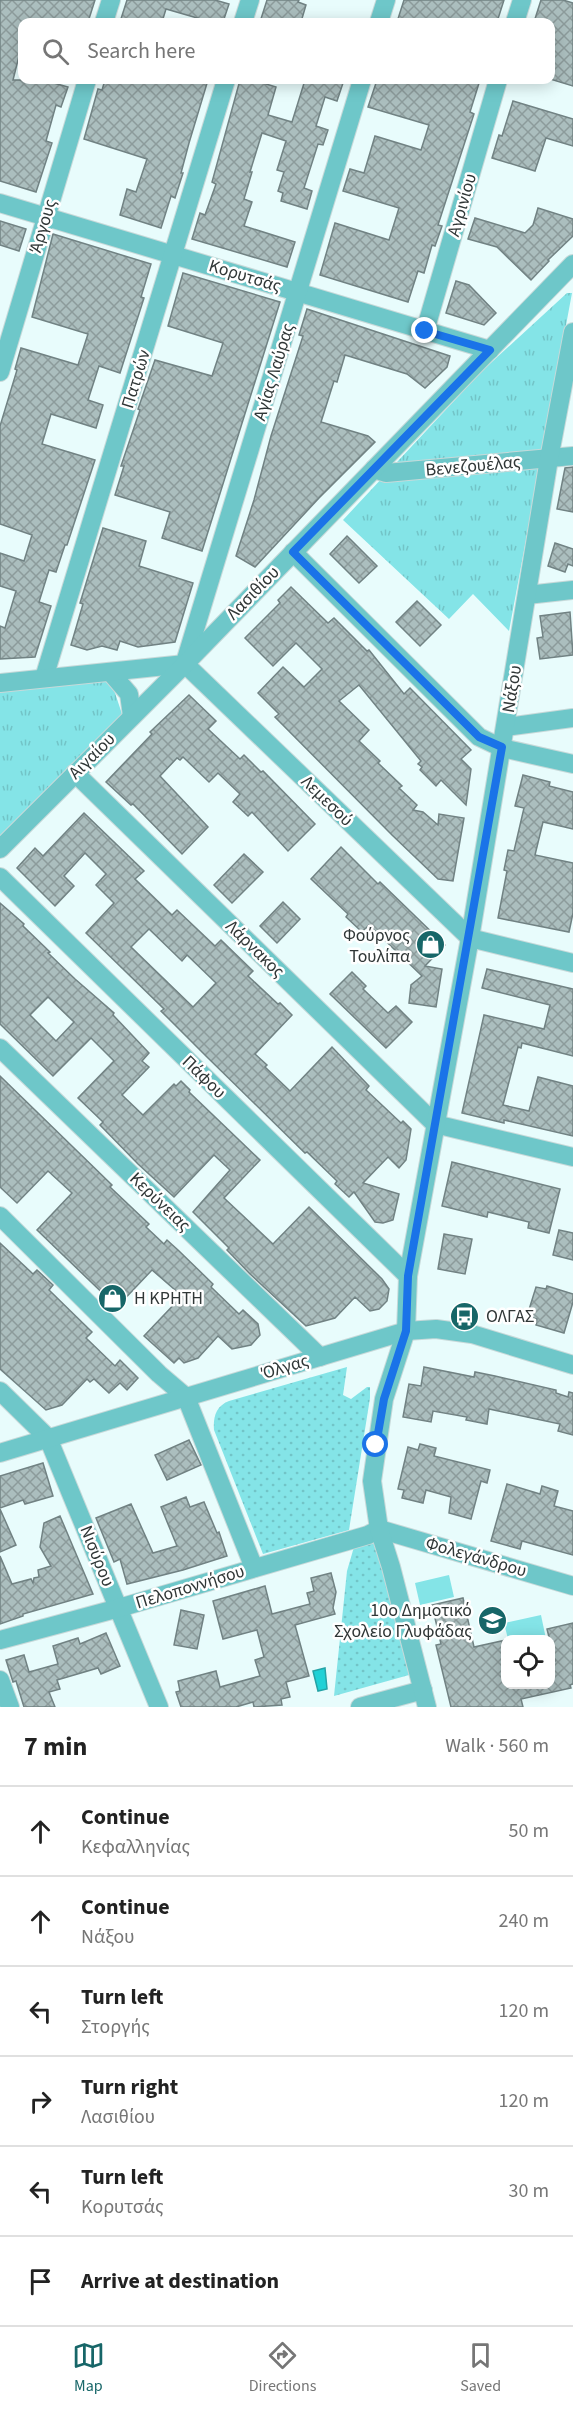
<!DOCTYPE html>
<meta charset="utf-8">
<style>
:root{--surface:#fff;--page:#f6f6f6;--text:#222;--muted:#767676;--line:#e0e0e0;--accent:#176668}
body{margin:0;font-family:"Source Sans 3",sans-serif;background:var(--page);color:var(--text)}
.controls{position:absolute;right:18px;bottom:18px;display:grid;overflow:hidden;border-radius:12px;box-shadow:0 3px 15px #0003}
.controls button{width:54px;height:54px;display:grid;place-items:center;padding:0;border:0;border-bottom:2px solid var(--line);background:var(--surface);color:var(--text);font:30px sans-serif}
.stop{position:absolute;width:18px;height:18px;margin:-14px;border:4px solid #1a73e8;border-radius:50%;background:#fff}
.stop.end{background:#1a73e8;border-color:#fff;box-shadow:0 2px 6px #0008}
.list{margin:0;padding:0;list-style:none}
h2{display:flex;justify-content:space-between;align-items:center;height:78px;margin:0;padding:0 24px;font-size:26px}
h2 small{font-size:20px;font-weight:400;color:var(--muted)}
.list li{display:grid;grid-template-columns:39px 1fr auto;gap:18px;align-items:center;box-sizing:border-box;height:90px;padding:0 24px;border-top:2px solid var(--line)}
.list b{display:block;font-size:22px;white-space:nowrap}
.list p{margin:0;font-size:20px;white-space:nowrap;color:var(--muted)}
.list em{font-size:20px;font-style:normal;color:var(--muted)}
.icon{flex:none;width:33px;height:33px;fill:none;stroke:currentColor;stroke-width:2;stroke-linecap:round;stroke-linejoin:round}
.map{position:relative;flex:none;width:573px;height:1707px;overflow:hidden}
.search{position:absolute;background:var(--surface);box-shadow:0 3px 15px #0003;left:18px;right:18px;top:18px;height:66px;display:flex;align-items:center;gap:15px;box-sizing:border-box;padding:0 21px;border-radius:12px;color:var(--muted);font-size:22px}
.sheet{height:618px;background:var(--surface)}
nav{display:flex;justify-content:space-around;align-items:center;box-sizing:border-box;height:84px;border-top:2px solid var(--line);background:var(--surface);font-size:16px;color:var(--muted)}
nav a{display:grid;justify-items:center;gap:3px}
nav .on{color:var(--accent)}
.map>svg:first-child{display:block}
</style>
<div class="map">
<svg width="573" height="1707" viewBox="0 0 573 1707">
<defs>
<pattern id="grass-tufts" width="24" height="20" patternUnits="userSpaceOnUse" patternTransform="scale(1.5)"><rect width="24" height="20" fill="#84e4e7"/><path d="M3 7l-1-3M5 7V3M7 7l1-3M15 17l-1-3M17 17v-4M19 17l1-3" fill="none" stroke="#72c4c7"/></pattern>
<pattern id="park-dots" width="8" height="8" patternUnits="userSpaceOnUse" patternTransform="scale(1.5)"><rect width="8" height="8" fill="#84e4e7"/><path d="M2 2h.1M6 6h.1" fill="none" stroke="#72c4c7" stroke-width="1.8" stroke-linecap="round"/></pattern>
<pattern id="building-cross-hatch" width="8" height="8" patternUnits="userSpaceOnUse" patternTransform="scale(1.5)"><rect width="8" height="8" fill="#abbebe"/><path d="M0 0l8 8M0 8l8-8" fill="none" stroke="#8c9b9b"/></pattern>
</defs>
<rect width="100%" height="100%" fill="#e8fcfc"/>
<g fill="url(#grass-tufts)">
<polygon points="567,293 572,293 509,631 473,594 449,619 343,520 481,372"/>
<polygon points="111,681 123,717 0,842 0,692"/>
</g>
<g fill="url(#park-dots)">
<path d="M347 1367 343 1395 351 1399 367 1387H370V1398L349 1530 263 1554 214 1430C213 1417 216 1406 229 1401Z"/>
<polygon points="379,1542 409,1675 334,1696 347,1571 354,1547"/>
</g>
<g fill="#84e4e7">
<polygon points="449,1575 454,1597 420,1605 415,1583"/>
<polygon points="541,1615 546,1639 508,1639 504,1623"/>
</g>
<polygon fill="#20d1d6" stroke="#25a3a6" stroke-width="1.5" points="325,1668 327,1689 318,1691 313,1671"/>
<g fill="url(#building-cross-hatch)" stroke="#718283" stroke-width="1.5" fill-rule="evenodd">
<polygon points="0,0 95,0 88,22 22,22 22,44 13,80 43,80 68,87 61,107 56,105 46,141 52,143 36,192 0,181"/>
<polygon points="127,0 215,0 229,4 223,22 211,22 166,9 162,22 120,22"/>
<polygon points="267,0 299,0 298,2 306,5 301,22 260,22"/>
<polygon points="404,0 504,0 497,22 397,22"/>
<polygon points="541,0 563,0 573,3 573,86 550,79 550,22 534,22"/>
<polygon points="105,80 208,80 189,143 181,173 183,173 175,198 171,196 161,228 120,215 127,189 136,192 147,159 84,139 98,89 102,90"/>
<polygon points="240,80 253,80 276,87 268,115 292,122 305,80 344,80 337,101 325,97 316,126 328,130 323,145 318,144 304,188 312,191 307,209 281,201 283,193 278,191 284,172 277,170 286,141 262,133 250,172 252,172 244,199 252,202 244,226 295,242 287,267 192,239 200,213 205,215 216,184 212,182"/>
<polygon points="377,80 480,80 470,112 474,114 438,225 442,226 435,246 432,245 424,273 418,271 408,302 320,275 335,223 389,240 399,208 343,191 350,169 364,173 375,136 421,150 429,125 368,107"/>
<polygon points="513,101 573,119 573,146 546,138 535,171 492,158 499,135 502,136"/>
<polygon points="538,208 573,219 573,236 548,260 549,261 531,280 497,247 468,239 475,218 525,233 533,225"/>
<polygon points="0,221 26,229 19,251 0,245"/>
<polygon points="53,234 151,264 141,297 144,298 120,373 99,366 88,400 103,405 96,428 51,414 42,444 95,460 67,545 65,545 56,572 49,570 39,602 51,606 35,657 0,659 0,626 5,628 16,591 0,586 0,553 24,561 32,535 0,524 0,426 17,370 15,369 21,348 78,365 88,334 32,317"/>
<polygon points="183,273 280,302 202,551 162,538 170,512 115,495 124,466 121,466 140,410 138,409 155,360 212,376 223,343 168,326"/>
<polygon points="456,281 469,285 496,313 484,325 446,313"/>
<polygon points="307,309 450,356 447,367 425,388 407,374 345,355 337,382 334,381 321,422 368,436 375,442 319,498 255,567 236,556 254,500 271,436 303,336 299,335"/>
<polygon points="573,467 573,512 557,509 565,468"/>
<polygon points="103,528 146,541 139,566 193,583 175,642 138,647 120,641 117,650 102,646 87,650 71,645 83,604 80,603"/>
<polygon points="347,536 377,566 359,583 330,554"/>
<polygon points="555,543 573,549 573,566 568,564 565,572 548,566"/>
<polygon points="291,587 328,623 334,618 367,651 369,650 404,694 410,688 471,750 461,759 471,769 466,805 441,780 436,786 420,770 422,767 418,764 421,761 359,685 339,701 369,730 359,741 380,761 378,763 402,786 399,788 417,805 413,810 423,812 438,825 439,814 464,818 453,881 438,879 392,835 275,717 279,714 258,693 283,667 304,687 322,669 296,643 273,666 245,638 280,603 278,600"/>
<polygon points="417,601 441,625 420,646 396,622"/>
<polygon points="570,612 573,655 540,659 537,638 543,637 540,616"/>
<polygon points="189,695 216,721 208,729 240,759 244,755 261,772 263,771 315,824 288,851 252,812 248,816 233,802 240,794 218,773 209,782 183,757 180,760 177,758 160,776 208,827 182,854 133,804 131,805 106,782 152,734 150,732"/>
<polygon points="523,775 550,782 549,786 573,792 573,829 543,822 535,855 573,863 573,913 569,932 498,918 507,871 504,870 508,850 514,851 524,808 515,806"/>
<path d="M84 813 144 871 135 879 172 915 177 910 215 946 221 940 253 971 248 976 278 1004 280 1003 292 1015 255 1054 267 1065 265 1067 290 1091 332 1047 369 1086 366 1090 401 1123 403 1121 411 1129 406 1160 399 1168 388 1157 363 1183 399 1194 393 1220 383 1223 375 1222 354 1192 349 1197 335 1184 337 1181 307 1152 305 1153 208 1058 161 1011 164 1009 86 933 114 903 96 885 106 874 85 853 64 876 74 886 55 906 17 868 35 848 43 856ZM149 929 182 961 187 955 216 983 193 1007 131 947Z"/>
<polygon points="341,847 378,884 380,882 445,945 425,966 442,969 436,1007 409,1003 411,985 422,976 369,925 362,932 346,917 348,914 311,879"/>
<polygon points="244,854 263,872 232,903 214,885"/>
<polygon points="283,902 300,919 277,943 260,926"/>
<path d="M0 903 24 924 23 926 50 952 48 953 75 979 114 1013 113 1015 149 1053 142 1061 149 1067 122 1095 143 1115 174 1084 176 1086 181 1081 190 1090 189 1092 260 1160 224 1198 273 1244 309 1207 382 1279 389 1289 387 1301 379 1309 370 1311 355 1297 335 1318 306 1326 250 1274 227 1250 229 1248 193 1212 230 1170 214 1155 174 1197 138 1164 100 1125 103 1122 78 1098 114 1061 91 1038 53 1076 0 1024ZM48 997 74 1022 56 1041 30 1015Z"/>
<polygon points="487,969 573,989 573,1056 522,1043 521,1048 518,1047 503,1105 529,1111 538,1077 573,1086 573,1136 504,1120 504,1123 462,1113 484,1015 544,1029 550,1005 482,988"/>
<polygon points="352,972 366,986 363,989 388,1013 396,1006 412,1022 386,1048 330,994"/>
<polygon points="0,1076 112,1185 110,1187 149,1224 146,1227 164,1244 167,1240 178,1250 213,1284 211,1287 239,1314 243,1310 258,1324 260,1335 251,1345 232,1349 218,1336 198,1358 184,1363 179,1358 174,1363 144,1336 182,1296 152,1270 117,1307 37,1230 72,1193 48,1171 17,1203 0,1187"/>
<polygon points="452,1162 560,1189 549,1233 528,1228 529,1222 488,1212 487,1217 442,1206"/>
<polygon points="559,1230 573,1233 573,1260 553,1255"/>
<polygon points="444,1234 472,1239 465,1274 438,1269"/>
<polygon points="0,1243 33,1274 37,1270 53,1285 49,1290 92,1332 86,1338 115,1366 120,1360 138,1378 127,1390 120,1383 109,1393 94,1379 90,1382 87,1379 62,1405 46,1410 0,1369"/>
<polygon points="547,1286 573,1294 573,1302 564,1333 536,1325 537,1319 527,1316 536,1287 546,1289"/>
<polygon points="424,1367 474,1377 475,1372 495,1376 556,1390 556,1393 568,1397 569,1392 573,1393 573,1435 558,1431 560,1424 489,1409 487,1424 466,1420 467,1417 433,1411 431,1422 403,1417 409,1384 421,1386"/>
<polygon points="189,1440 201,1465 167,1480 155,1455"/>
<polygon points="420,1444 436,1448 434,1456 490,1470 487,1483 481,1481 471,1519 449,1513 451,1497 426,1490 423,1503 402,1498 404,1490 398,1489 408,1447 418,1450"/>
<polygon points="43,1463 53,1496 25,1504 23,1500 0,1508 0,1476"/>
<polygon points="507,1484 540,1494 542,1486 558,1491 554,1506 573,1511 573,1555 522,1541 520,1549 491,1541"/>
<polygon points="186,1497 190,1507 204,1502 217,1533 219,1532 227,1556 183,1570 127,1584 120,1559 114,1562 96,1518 131,1504 153,1553 177,1546 161,1507"/>
<polygon points="0,1509 16,1545 0,1552"/>
<polygon points="60,1516 93,1594 23,1614 23,1616 0,1624 0,1556 12,1584 31,1579 33,1583 34,1578 39,1577 38,1570 51,1566 40,1547 44,1523"/>
<polygon points="331,1573 336,1592 333,1608 335,1614 295,1625 309,1676 286,1682 290,1697 281,1699 282,1705 254,1707 253,1702 236,1707 181,1707 176,1692 180,1691 178,1681 216,1671 220,1687 260,1676 255,1660 264,1657 257,1630 223,1639 213,1601 265,1586 272,1614 310,1604 307,1593 314,1591 311,1578"/>
<polygon points="463,1598 474,1647 506,1640 506,1684 550,1684 550,1662 555,1661 547,1629 573,1623 573,1684 570,1685 571,1688 521,1699 523,1707 451,1707 436,1645 441,1644 432,1605"/>
<polygon points="181,1610 204,1615 197,1649 174,1645"/>
<polygon points="106,1633 120,1666 101,1674 98,1668 57,1680 60,1689 49,1692 55,1707 24,1707 16,1681 13,1682 6,1660 24,1655 29,1672 58,1664 53,1646 78,1638 80,1644"/>
</g>
<g fill="none" stroke-linecap="round" stroke-linejoin="round">
<defs>
<g id="minor">
<polyline points="104,22 111,0"/>
<polyline points="243,22 250,0"/>
<polyline points="379,22 386,0"/>
<polyline points="515,22 522,0"/>
<polyline points="0,203 490,350"/>
<polyline points="425,331 498,80"/>
<polyline points="0,372 87,80"/>
<polyline points="374,469 386,473 573,456"/>
<polyline points="293,552 479,737 502,748 573,764"/>
<polyline points="527,595 573,590"/>
<polyline points="186,659 362,80"/>
<polyline points="185,664 470,938 573,963"/>
<polyline points="111,673 129,694 132,716"/>
<polyline points="44,678 226,80"/>
<polyline points="0,683 185,664"/>
<polyline points="506,727 573,718"/>
<polyline points="75,773 435,1124 573,1157"/>
<polyline points="0,849 185,664 573,264"/>
<polyline points="0,877 408,1276"/>
<polyline points="0,1048 320,1357"/>
<polyline points="0,1216 159,1374 186,1397 254,1568"/>
<polyline points="0,1391 48,1438 159,1707"/>
<polyline points="0,1453 406,1331 436,1329 472,1334 573,1365"/>
<polyline points="0,1640 119,1608 368,1535 379,1529 573,1586"/>
<polyline points="0,1680 10,1707"/>
<polyline points="360,1707 423,1690"/>
<polyline points="427,1707 391,1567 379,1529 372,1481 384,1399 406,1331 408,1276 470,938 549,459 573,332"/>
</g>
</defs>
<use href="#minor" stroke="#c7d9d9" stroke-width="20"/>
<use href="#minor" stroke="#6ec7c9" stroke-width="18"/>
</g>
<g fill="none" stroke-linecap="round" stroke-linejoin="round">
<polyline stroke="#1a73e8" stroke-width="8" points="376,1445 384,1399 406,1331 408,1276 502,747 479,737 293,552 490,350 425,331"/>
</g>
<defs>
<symbol id="shop-disc" viewBox="-11 -11 22 22"><circle r="9.5" fill="#176668" stroke="#fff"/><path d="M-5-2.5h2.3a2.7 3.5 0 0 1 5.4 0H5L5.5 6h-11ZM-1.5-2.5h3a1.5 2.3 0 0 0-3 0Z" fill="#fff"/></symbol>
<symbol id="bus-disc" viewBox="-11 -11 22 22"><circle r="9.5" fill="#176668" stroke="#fff"/><path d="M-5-6H5V4H4V6H2V4H-2V6H-4V4H-5ZM-3.5-4V0h7V-4ZM-3.5 1.2v1.5H-2V1.2ZM2 1.2v1.5H3.5V1.2Z" fill="#fff"/></symbol>
<symbol id="school-disc" viewBox="-11 -11 22 22"><circle r="9.5" fill="#176668" stroke="#fff"/><path d="M0-5L7-2L0 1L-7-2ZM-4 1L0 2.5L4 1V4Q0 6-4 4Z" fill="#fff"/></symbol>
</defs>
<g fill-rule="evenodd">
<use href="#shop-disc" x="414" y="928" width="33" height="33"/>
<use href="#shop-disc" x="96" y="1282" width="33" height="33"/>
<use href="#bus-disc" x="448" y="1300" width="33" height="33"/>
<use href="#school-disc" x="476" y="1604" width="33" height="33"/>
</g>
<g text-anchor="middle" dominant-baseline="central" stroke-width="5" stroke-linejoin="round" paint-order="stroke">
<g font-size="18" fill="#303737" stroke="#fff">
<text transform="translate(462 205) rotate(-74)">Αγρινίου</text>
<text transform="translate(43 226) rotate(-73)">Άργους</text>
<text transform="translate(245 276) rotate(17)">Κορυτσάς</text>
<text transform="translate(274 372) rotate(-73)">Αγίας Λαύρας</text>
<text transform="translate(136 379) rotate(-73)">Πατρών</text>
<text transform="translate(473 466) rotate(-5)">Βενεζουέλας</text>
<text transform="translate(253 593) rotate(-46)">Λασιθίου</text>
<text transform="translate(512 689) rotate(-81)">Νάξου</text>
<text transform="translate(92 756) rotate(-45)">Αιγαίου</text>
<text transform="translate(327 801) rotate(44)">Λεμεσού</text>
<text transform="translate(255 949) rotate(44)">Λάρνακος</text>
<text transform="translate(204 1077) rotate(44)">Πάφου</text>
<text transform="translate(160 1202) rotate(44)">Κερύνειας</text>
<text transform="translate(285 1367) rotate(-17)">Όλγας</text>
<text transform="translate(97 1556) rotate(68)">Νισύρου</text>
<text transform="translate(476 1557) rotate(16)">Φολεγάνδρου</text>
<text transform="translate(190 1587) rotate(-17)">Πελοποννήσου</text>
</g>
<g font-size="18" fill="#303737" stroke="#fff" text-anchor="end">
<text x="410" y="935">Φούρνος<tspan x="410" dy="21">Τουλίπα</tspan></text>
<text x="134" y="1298" text-anchor="start">Η ΚΡΗΤΗ</text>
<text x="486" y="1316" text-anchor="start">ΟΛΓΑΣ</text>
<text x="472" y="1610">10o Δημοτικό<tspan x="472" dy="21">Σχολείο Γλυφάδας</tspan></text>
</g>
</g>
</svg>
<div class="controls">
<button><svg class="icon" aria-label="locate" viewBox="0 0 24 24"><circle cx="12" cy="12" r="6"/><path d="M12 2v4M12 18v4M2 12h4M18 12h4"/></svg></button>
</div>
<div class="stop" style="left:376px;top:1445px"></div>
<div class="stop end" style="left:425px;top:331px"></div>
<div class="search"><svg class="icon" aria-label="search" viewBox="0 0 24 24"><circle cx="10" cy="10" r="6"/><path d="M15 15l6 6"/></svg>Search here</div>
</div>
<section class="sheet">
<h2>7 min<small>Walk · 560 m</small></h2>
<ul class="list">
<li><svg class="icon" aria-label="ahead" viewBox="0 0 24 24"><path d="M12 20V5M6 11l6-6 6 6"/></svg><div><b>Continue</b><p>Κεφαλληνίας</p></div><em>50 m</em></li>
<li><svg class="icon" aria-label="ahead" viewBox="0 0 24 24"><path d="M12 20V5M6 11l6-6 6 6"/></svg><div><b>Continue</b><p>Νάξου</p></div><em>240 m</em></li>
<li><svg class="icon" aria-label="left" viewBox="0 0 24 24"><path d="M17 20v-9H6M10 6l-5 5 5 5"/></svg><div><b>Turn left</b><p>Στοργής</p></div><em>120 m</em></li>
<li><svg class="icon" aria-label="right" viewBox="0 0 24 24"><path d="M7 20v-9h11M14 6l5 5-5 5"/></svg><div><b>Turn right</b><p>Λασιθίου</p></div><em>120 m</em></li>
<li><svg class="icon" aria-label="left" viewBox="0 0 24 24"><path d="M17 20v-9H6M10 6l-5 5 5 5"/></svg><div><b>Turn left</b><p>Κορυτσάς</p></div><em>30 m</em></li>
<li><svg class="icon" aria-label="arrive" viewBox="0 0 24 24"><path d="M6 21V4h12l-3 4 3 4H6"/></svg><div><b>Arrive at destination</b></div></li>
</ul>
</section>
<nav>
<a class="on"><svg class="icon" aria-label="map" viewBox="0 0 24 24"><path d="M3 6l6-2 6 2 6-2v14l-6 2-6-2-6 2zM9 4v14M15 6v14"/></svg>Map</a>
<a><svg class="icon" aria-label="directions" viewBox="0 0 24 24"><path d="M12 3l9 9-9 9-9-9zM9 14v-3h6M13 9l2 2-2 2"/></svg>Directions</a>
<a><svg class="icon" aria-label="saved" viewBox="0 0 24 24"><path d="M7 4h10v16l-5-4-5 4z"/></svg>Saved</a>
</nav>
